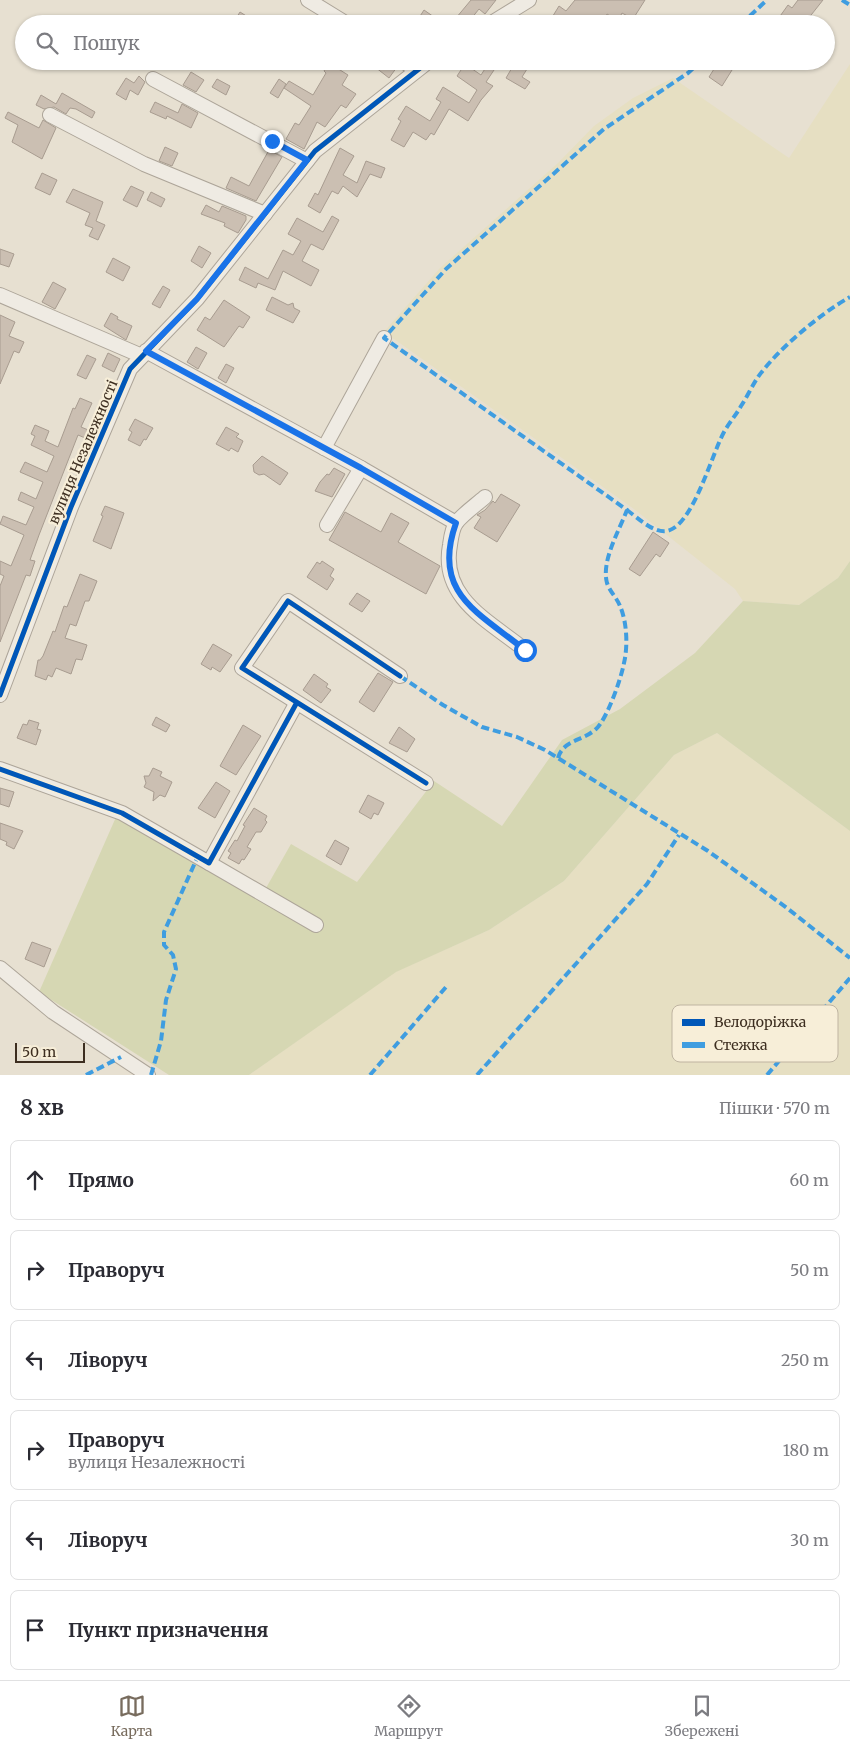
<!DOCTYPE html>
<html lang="uk">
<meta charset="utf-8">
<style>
:root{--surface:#fff;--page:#f7f7f7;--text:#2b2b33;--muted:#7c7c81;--line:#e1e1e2;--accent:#786c5e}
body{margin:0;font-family:Merriweather,serif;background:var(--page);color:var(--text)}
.scale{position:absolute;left:15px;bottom:12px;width:70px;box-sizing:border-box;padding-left:5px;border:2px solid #3d2e20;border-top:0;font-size:14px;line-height:18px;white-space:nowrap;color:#3d2e20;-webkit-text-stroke:4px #f7eed8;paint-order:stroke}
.stop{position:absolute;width:15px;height:15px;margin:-11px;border:4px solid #1a73e8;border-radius:50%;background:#fff}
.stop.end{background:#1a73e8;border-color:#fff;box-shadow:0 1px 5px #0008}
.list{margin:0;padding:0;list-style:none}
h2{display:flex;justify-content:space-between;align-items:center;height:65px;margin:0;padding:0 20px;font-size:21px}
h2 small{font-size:16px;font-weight:400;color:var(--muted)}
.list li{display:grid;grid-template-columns:32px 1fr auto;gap:15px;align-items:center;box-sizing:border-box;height:80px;margin:0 10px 10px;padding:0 10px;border:1px solid var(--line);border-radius:8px}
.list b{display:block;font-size:19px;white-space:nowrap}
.list p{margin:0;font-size:16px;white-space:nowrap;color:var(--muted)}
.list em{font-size:16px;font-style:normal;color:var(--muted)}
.icon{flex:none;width:28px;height:28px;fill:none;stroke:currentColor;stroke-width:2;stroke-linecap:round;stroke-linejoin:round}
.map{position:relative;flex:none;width:850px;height:1075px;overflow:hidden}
.search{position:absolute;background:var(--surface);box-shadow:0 1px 4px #0004;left:15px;right:15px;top:15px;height:55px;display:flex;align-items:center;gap:12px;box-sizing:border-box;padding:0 18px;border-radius:28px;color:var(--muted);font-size:19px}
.sheet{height:605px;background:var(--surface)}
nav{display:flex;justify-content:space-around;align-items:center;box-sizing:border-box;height:70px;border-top:1px solid var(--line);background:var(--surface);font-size:14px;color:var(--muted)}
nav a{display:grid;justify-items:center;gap:2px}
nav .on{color:var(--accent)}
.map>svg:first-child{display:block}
</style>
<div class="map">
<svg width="850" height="1075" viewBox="0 0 850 1075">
<rect width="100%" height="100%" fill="#e7e0d1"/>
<g fill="#e6dfc2">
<polygon points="850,64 850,561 838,578 799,605 743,601 735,589 634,509 394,339 382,334 440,268 558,163 594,126 633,98 673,78 789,158"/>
<polygon points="717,733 850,831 850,1075 249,1075 395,972 489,930 564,881 674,755"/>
</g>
<polygon fill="#d6d7b3" points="850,561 850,831 717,733 674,755 564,881 489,930 396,972 249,1075 169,1075 39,992 120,808 266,888 291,844 357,882 434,781 502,826 562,740 620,709 695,653 743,601 799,605 838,578"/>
<g fill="#cbbfb2" stroke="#a89c90">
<polygon points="471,0 496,0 485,14 479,9 467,24 451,24"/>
<polygon points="575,0 645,0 633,19 622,13 618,21 607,14 601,24 572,24 568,21 566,24 548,24 559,6 566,11"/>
<polygon points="798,0 823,0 804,24 784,24 778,19 788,5 792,8"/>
<polygon points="424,10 444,24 415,24"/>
<polygon points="240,12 259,24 242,24 235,20"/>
<polygon points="379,61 394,61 397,67 389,78 375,67"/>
<polygon points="490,61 500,61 486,82 493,86 481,100 468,121 449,109 434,135 431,133 426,140 413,132 404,147 391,140 401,121 398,119 406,106 430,121 441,102 436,99 443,87 469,103 477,90 457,76 465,64 481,75"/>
<polygon points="516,61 532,61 522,77 530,82 525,89 506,78"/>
<polygon points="719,61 732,70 722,86 709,77"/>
<polygon points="329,63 348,75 342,85 356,94 346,108 341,105 325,127 317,122 304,149 286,139 295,123 299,125 311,106 284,88 289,81 313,95 326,73 324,71"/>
<polygon points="191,72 204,80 196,92 183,85"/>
<polygon points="139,76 145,82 138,95 130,90 126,100 116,94 126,78 134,83"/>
<polygon points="217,79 230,86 226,95 212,87"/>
<polygon points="279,79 286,84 278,98 270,93"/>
<polygon points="62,93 95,112 92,118 76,109 70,108 66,114 54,107 44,109 36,105 41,95 56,104"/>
<polygon points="155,102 178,113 182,104 198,113 191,128 167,116 166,119 150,112"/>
<polygon points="8,112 39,128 43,120 56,128 42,159 12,142 18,125 5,118"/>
<polygon points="165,147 178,153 172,166 159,161"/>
<polygon points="340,148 354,156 343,175 357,183 366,161 385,168 381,178 370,174 357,197 343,186 338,194 332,191 320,213 308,206 315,193 318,195"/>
<polygon points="269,150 282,157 256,201 226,188 231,177 249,186"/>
<polygon points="42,173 57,180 50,195 35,188"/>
<polygon points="131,186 144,192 137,207 123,200"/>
<polygon points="73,189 103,202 96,221 105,225 98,240 89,236 93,228 85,225 90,213 66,202"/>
<polygon points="151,192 165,199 161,207 147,200"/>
<polygon points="206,205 219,212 222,206 246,216 246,220 238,233 224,226 225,223 201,214"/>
<polygon points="332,216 339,220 323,250 311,244 302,261 319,270 311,286 283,271 275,290 258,283 256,288 239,280 245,267 268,279 283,250 293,255 301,241 288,234 297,218 323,232"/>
<polygon points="199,246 211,253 202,268 191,261"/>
<polygon points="0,249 14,254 9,267 0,264"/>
<polygon points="113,258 130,267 123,281 106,272"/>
<polygon points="53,282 66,289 55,309 42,302"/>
<polygon points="163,286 170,290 160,308 152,304"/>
<polygon points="272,297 288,305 293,303 294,308 300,311 293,323 266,310"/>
<polygon points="224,300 250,317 243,328 239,326 224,347 197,330 205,317 210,320"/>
<polygon points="111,313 118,317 117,319 132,326 126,340 104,326"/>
<polygon points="0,315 15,322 9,336 24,342 19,353 14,351 0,384"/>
<polygon points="196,347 207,353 198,369 187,362"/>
<polygon points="108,353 120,359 114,372 102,366"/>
<polygon points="87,355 96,359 86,379 77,375"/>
<polygon points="226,364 234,368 226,383 218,378"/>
<polygon points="80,398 92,403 81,427 93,432 90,440 78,435 39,535 30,560 35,561 30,576 26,575 0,642 0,586 4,576 0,574 0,561 11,566 24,535 0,524 3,516 26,525 34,507 18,500 21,492 36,499 43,482 20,472 25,462 47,472 54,456 31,445 35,436 31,434 35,425 49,431 45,441 58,447 73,408 75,409"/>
<polygon points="135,419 153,428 146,440 144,439 140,446 128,440 132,432 129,430"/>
<polygon points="226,427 239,434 236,437 243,441 238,452 231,448 229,451 216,444"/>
<polygon points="262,456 288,473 280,485 264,474 259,475 254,472 253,465"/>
<polygon points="334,468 345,474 332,497 315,491 320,482 327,474 329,475"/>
<polygon points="501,494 520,505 497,542 474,528 481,517 477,515 485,510 493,501 495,503"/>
<polygon points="105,506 124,513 111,549 93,541 103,516 101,515"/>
<polygon points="345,512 381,532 391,513 409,523 398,542 440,566 426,594 329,540"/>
<polygon points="653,532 669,543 660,557 656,554 640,576 629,569"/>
<polygon points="322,561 334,569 330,576 334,579 327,590 307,577 317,562 320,564"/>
<polygon points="80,574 97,581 89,601 85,601 76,626 70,624 65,638 87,645 82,660 76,659 71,674 56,668 52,677 48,675 46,680 35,676 38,660 40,660 43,656 53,631 55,632 64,606 67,607"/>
<polygon points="357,593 370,601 362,612 349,604"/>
<polygon points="213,644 232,655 220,672 212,667 211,670 201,664"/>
<polygon points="378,673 393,682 374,712 359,702"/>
<polygon points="314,674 328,684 326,687 331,690 321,703 303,690"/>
<polygon points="156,717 170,725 166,732 152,725"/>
<polygon points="29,720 39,723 37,729 41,730 36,745 17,738 23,724 27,725"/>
<polygon points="243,725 261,736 236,775 220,766"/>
<polygon points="399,727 415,739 407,752 389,743"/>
<polygon points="153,768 162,772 160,776 172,782 165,797 160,795 153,801 154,792 144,787 146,783 144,776 149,776"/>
<polygon points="216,782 230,791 215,818 198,808"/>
<polygon points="0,788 14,792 9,807 0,804"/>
<polygon points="368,795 384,803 378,815 374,813 371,819 359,812"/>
<polygon points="254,808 267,816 265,820 267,822 261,832 256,832 247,847 251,849 244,860 242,859 239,864 228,858 231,853 228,851 235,840 237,841 245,826 243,825"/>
<polygon points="0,823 23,831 14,849 6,845 7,842 0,839"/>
<polygon points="335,840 349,848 341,865 326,856"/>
<polygon points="32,942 51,949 44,967 25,959"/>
</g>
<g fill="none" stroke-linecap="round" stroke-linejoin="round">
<defs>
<g id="minor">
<polyline points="308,0 347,24"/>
<polyline points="490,24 529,0"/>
<polyline points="403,61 416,70"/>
<polyline points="153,79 307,161"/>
<polyline points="50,115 144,164 265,214"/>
<polyline points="0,295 142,356"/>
<polyline points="146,351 361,468 456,523"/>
<polyline points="324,448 384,338"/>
<path d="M485 497C476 505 463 514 456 523 452 529 451 538 450 545 440 598 489 621 525 650"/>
<polyline points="327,525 361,468"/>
<polyline points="400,676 288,601 242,668 426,783"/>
<polyline points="0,695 71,507 130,369 197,299 315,151 429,61"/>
<polyline points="0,769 122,813 209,863 296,704"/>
<polyline points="209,863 316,925"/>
<polyline points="0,968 53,1012 148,1075"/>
</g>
</defs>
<use href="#minor" stroke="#ada599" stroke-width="16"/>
<use href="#minor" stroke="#efebe3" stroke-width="14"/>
<g stroke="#3f9de0" stroke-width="4" stroke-dasharray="8 4" stroke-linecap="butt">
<polyline points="842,0 850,5"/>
<polyline points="741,24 767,0"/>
<path d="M627 510C638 518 656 536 670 530 694 521 712 454 724 432 729 423 736 415 741 406 747 397 752 386 758 377 777 350 821 313 850 297"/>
<polyline points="400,676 443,705 482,727 517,737 545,750 708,851 787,908 850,958"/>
<path d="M558 758C563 740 583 741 596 729 607 719 621 679 624 663 628 646 627 622 620 606 617 598 610 592 607 583 601 561 619 531 627 510L384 338 446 269 604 129 688 73 701 61"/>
<polyline points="86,1075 121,1057"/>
<polyline points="151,1075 161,1041 166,1000 176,969 173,955 164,945 164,932 198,856"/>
<polyline points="370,1075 446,987"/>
<polyline points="477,1075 647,884 679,835"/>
<polyline points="767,1075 850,978"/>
</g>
<defs>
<g id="cycleway">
<polyline points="400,676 288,601 242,668 426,783"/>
<polyline points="0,695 71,507 130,369 197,299 315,151 429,61"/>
<polyline points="0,769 122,813 209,863 296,704"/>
</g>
</defs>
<use href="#cycleway" stroke="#f7eed8" stroke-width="8"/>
<use href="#cycleway" stroke="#0057b8" stroke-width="5"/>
</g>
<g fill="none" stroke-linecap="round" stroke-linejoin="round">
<path stroke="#1a73e8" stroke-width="6" d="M272 141 307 160 197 299 146 351 361 468 456 523C431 593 478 612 525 650"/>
</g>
<g text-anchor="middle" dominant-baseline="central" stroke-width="4.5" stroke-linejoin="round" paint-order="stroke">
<g font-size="14" fill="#3d2e20" stroke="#f7eed8">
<text transform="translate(83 452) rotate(-67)">вулиця Незалежності</text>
</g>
</g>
<rect x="672" y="1005" width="166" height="57" rx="8" fill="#f7eed8" stroke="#bfb4a1" stroke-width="1"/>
<rect x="682" y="1019" width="23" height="7" fill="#0057b8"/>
<rect x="682" y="1042" width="23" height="6" fill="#3f9de0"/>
<g font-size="14" fill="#3d2e20">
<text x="714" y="1027">Велодоріжка</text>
<text x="714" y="1050">Стежка</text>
</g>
</svg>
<div class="scale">50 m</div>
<div class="stop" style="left:525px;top:650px"></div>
<div class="stop end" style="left:272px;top:141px"></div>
<div class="search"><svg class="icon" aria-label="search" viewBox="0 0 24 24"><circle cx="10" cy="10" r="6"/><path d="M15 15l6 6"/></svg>Пошук</div>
</div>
<section class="sheet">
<h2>8 хв<small>Пішки · 570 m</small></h2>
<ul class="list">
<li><svg class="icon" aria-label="ahead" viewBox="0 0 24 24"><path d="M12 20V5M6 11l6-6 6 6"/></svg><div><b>Прямо</b></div><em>60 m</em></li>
<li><svg class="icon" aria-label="right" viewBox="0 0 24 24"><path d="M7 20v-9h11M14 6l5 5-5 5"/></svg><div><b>Праворуч</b></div><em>50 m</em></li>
<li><svg class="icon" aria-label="left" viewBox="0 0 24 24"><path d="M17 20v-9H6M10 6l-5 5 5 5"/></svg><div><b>Ліворуч</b></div><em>250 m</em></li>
<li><svg class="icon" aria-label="right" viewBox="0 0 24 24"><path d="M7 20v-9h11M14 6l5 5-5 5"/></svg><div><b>Праворуч</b><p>вулиця Незалежності</p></div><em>180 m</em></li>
<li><svg class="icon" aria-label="left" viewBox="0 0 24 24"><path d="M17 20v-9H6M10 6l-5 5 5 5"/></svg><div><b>Ліворуч</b></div><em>30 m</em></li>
<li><svg class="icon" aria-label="arrive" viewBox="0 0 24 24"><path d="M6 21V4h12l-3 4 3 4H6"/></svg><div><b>Пункт призначення</b></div></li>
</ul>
</section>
<nav>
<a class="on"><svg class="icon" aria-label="map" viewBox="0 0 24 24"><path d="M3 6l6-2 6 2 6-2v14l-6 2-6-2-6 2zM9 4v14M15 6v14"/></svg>Карта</a>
<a><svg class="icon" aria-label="directions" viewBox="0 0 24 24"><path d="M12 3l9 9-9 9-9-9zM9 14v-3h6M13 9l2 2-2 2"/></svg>Маршрут</a>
<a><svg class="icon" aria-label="saved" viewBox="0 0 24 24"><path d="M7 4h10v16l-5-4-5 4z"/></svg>Збережені</a>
</nav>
